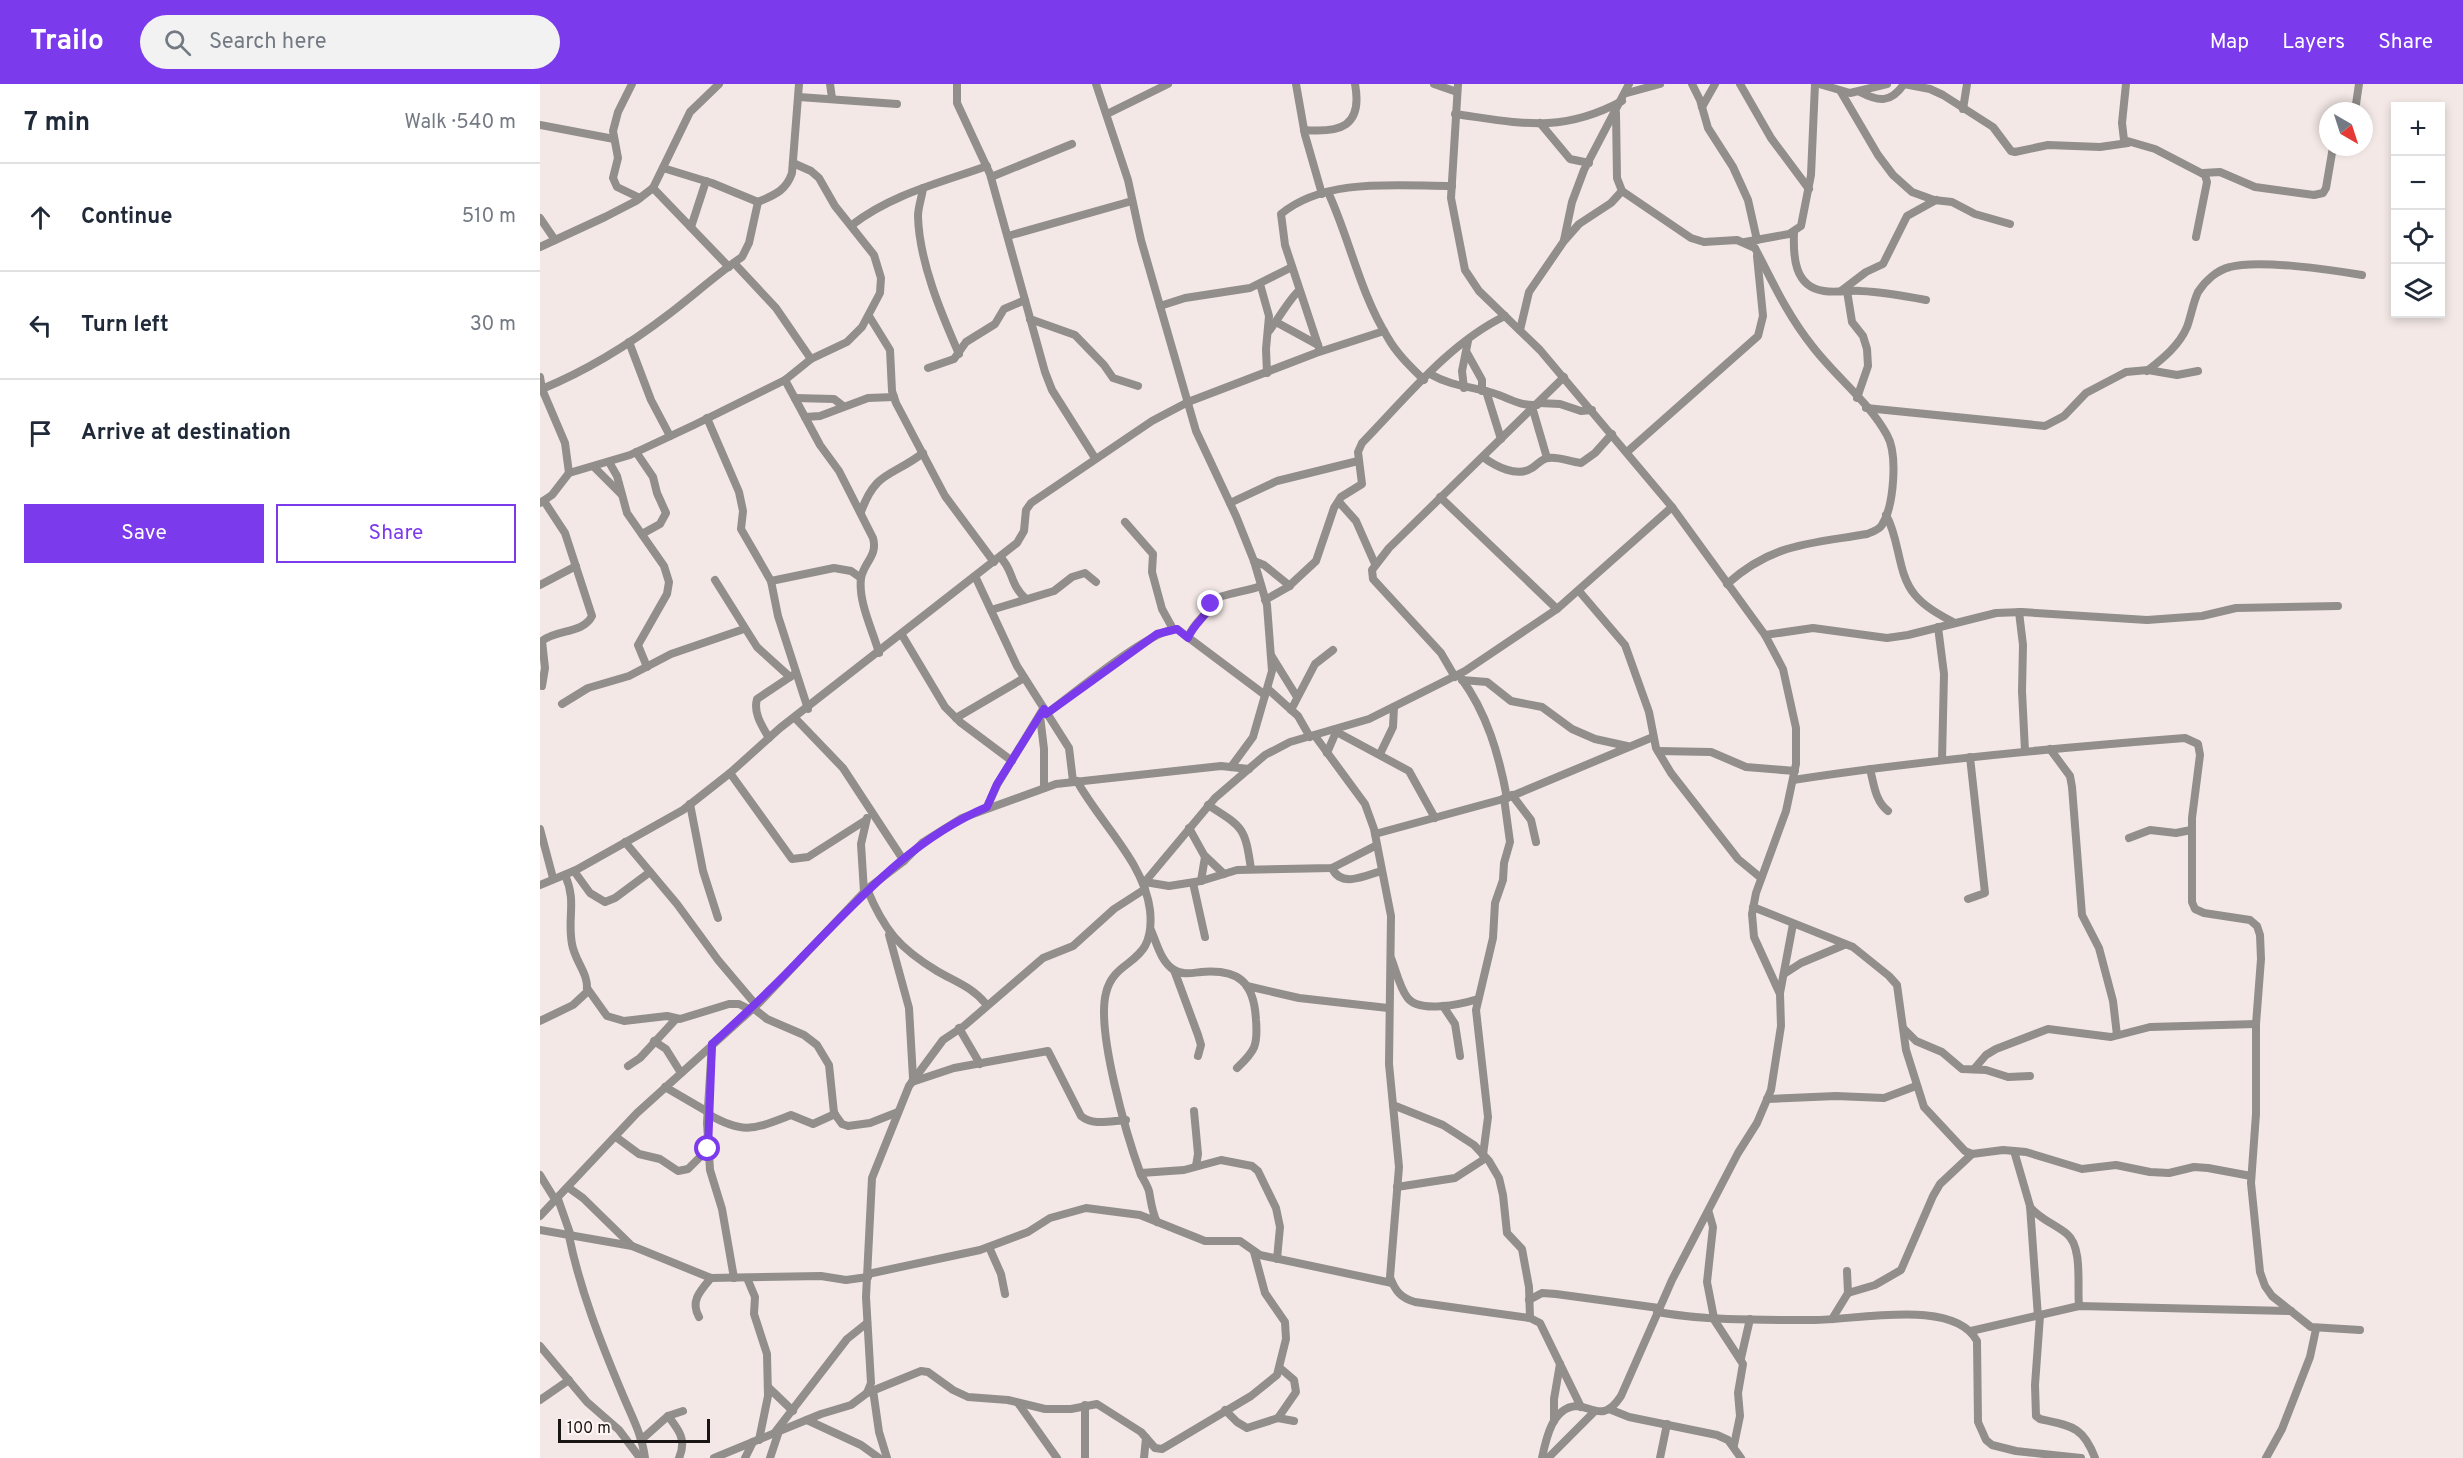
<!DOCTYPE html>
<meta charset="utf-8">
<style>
:root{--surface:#fff;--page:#f2f2f3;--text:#1f2937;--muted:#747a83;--line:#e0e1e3;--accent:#7c3aed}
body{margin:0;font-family:Overpass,sans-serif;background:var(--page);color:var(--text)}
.controls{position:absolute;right:18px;top:18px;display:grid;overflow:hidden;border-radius:0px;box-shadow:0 3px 9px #0003}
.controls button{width:54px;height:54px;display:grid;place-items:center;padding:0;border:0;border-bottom:2px solid var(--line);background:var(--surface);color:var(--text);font:30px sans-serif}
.compass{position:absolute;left:1779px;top:18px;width:54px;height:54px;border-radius:50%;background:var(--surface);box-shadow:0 3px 9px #0003;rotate:141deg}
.scale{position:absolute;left:18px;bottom:15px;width:152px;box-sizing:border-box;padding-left:6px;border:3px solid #191515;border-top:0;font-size:16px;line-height:21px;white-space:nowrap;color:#191515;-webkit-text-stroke:4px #fff6f4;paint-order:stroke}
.stop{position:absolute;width:18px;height:18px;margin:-14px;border:4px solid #7c3aed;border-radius:50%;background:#fff}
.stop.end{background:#7c3aed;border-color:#fff;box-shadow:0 2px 6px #0008}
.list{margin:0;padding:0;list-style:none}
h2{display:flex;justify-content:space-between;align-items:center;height:78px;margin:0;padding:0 24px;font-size:26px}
h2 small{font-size:20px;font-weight:400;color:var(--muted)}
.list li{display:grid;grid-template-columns:39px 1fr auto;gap:18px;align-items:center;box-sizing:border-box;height:108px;padding:0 24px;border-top:2px solid var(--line)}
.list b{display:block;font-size:22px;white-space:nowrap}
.list em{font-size:20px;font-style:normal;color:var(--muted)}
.actions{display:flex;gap:12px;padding:18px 24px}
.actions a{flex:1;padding:14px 0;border:2px solid var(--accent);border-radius:0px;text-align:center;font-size:21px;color:var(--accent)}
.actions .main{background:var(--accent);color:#fff}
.icon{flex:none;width:33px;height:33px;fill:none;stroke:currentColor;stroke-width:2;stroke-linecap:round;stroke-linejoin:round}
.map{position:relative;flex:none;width:1923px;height:1374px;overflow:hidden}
header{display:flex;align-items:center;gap:36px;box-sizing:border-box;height:84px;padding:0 30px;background:var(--accent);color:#fff}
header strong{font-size:28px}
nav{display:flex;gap:33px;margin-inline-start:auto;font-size:21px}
.search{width:420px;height:54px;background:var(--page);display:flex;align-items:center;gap:15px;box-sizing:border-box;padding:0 21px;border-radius:33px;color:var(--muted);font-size:22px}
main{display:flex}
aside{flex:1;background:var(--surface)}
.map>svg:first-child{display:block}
</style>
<header>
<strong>Trailo</strong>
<div class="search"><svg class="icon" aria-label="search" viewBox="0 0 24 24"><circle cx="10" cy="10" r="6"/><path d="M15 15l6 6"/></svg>Search here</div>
<nav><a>Map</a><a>Layers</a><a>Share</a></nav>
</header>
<main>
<aside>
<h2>7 min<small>Walk · 540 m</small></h2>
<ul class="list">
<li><svg class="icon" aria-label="ahead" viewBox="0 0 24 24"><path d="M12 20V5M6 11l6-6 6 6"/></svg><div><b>Continue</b></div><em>510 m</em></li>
<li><svg class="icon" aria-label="left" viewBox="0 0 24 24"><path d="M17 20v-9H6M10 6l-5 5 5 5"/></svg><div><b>Turn left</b></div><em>30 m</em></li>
<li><svg class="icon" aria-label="arrive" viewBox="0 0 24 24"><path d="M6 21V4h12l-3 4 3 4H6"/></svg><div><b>Arrive at destination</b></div></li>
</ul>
<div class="actions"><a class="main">Save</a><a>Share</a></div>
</aside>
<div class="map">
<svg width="1923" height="1374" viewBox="0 0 1923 1374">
<rect width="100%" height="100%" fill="#f3e8e6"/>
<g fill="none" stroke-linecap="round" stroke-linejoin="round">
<g stroke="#918e8b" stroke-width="8">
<polyline points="92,0 78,28 73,47 78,74 73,94 77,103 100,114"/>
<polyline points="290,0 292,14"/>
<polyline points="417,0 417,19 450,90 505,288 512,306 555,374"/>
<polyline points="556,0 588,96 601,156 656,347 696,432 714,477 727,521 732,587 713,653 691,683"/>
<polyline points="756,0 765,51 782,110"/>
<polyline points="894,0 917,8"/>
<path d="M918 0 911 114 925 186 939 207 1000 266 1132 423 1225 551 1243 585 1256 644V680L1246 727 1216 809 1212 830 1214 853 1240 910 1241 942 1231 1006 1217 1039 1198 1069 1132 1196 1081 1312C1077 1318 1071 1326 1064 1327 1054 1329 1046 1322 1036 1322 1012 1324 1006 1355 1002 1374"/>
<polyline points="1152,0 1160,16 1168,44 1193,83 1208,116 1217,156"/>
<polyline points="1200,0 1231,54 1269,105"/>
<polyline points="1279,0 1310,9 1347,0"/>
<polyline points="1364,0 1390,5 1403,11 1453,43 1471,67 1475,68 1508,61 1560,63 1588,59"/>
<polyline points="1586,0 1582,39 1584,56 1615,65 1665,91 1667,98 1656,153"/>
<polyline points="1301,8 1338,71 1353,91 1372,108 1394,116 1412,118 1435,130 1470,140"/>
<path d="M1320 8C1339 18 1351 19 1364 0"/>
<polyline points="1087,9 1120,0"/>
<polyline points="259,13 357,20"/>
<polyline points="1162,23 1175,0"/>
<polyline points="1423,25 1427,0"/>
<polyline points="1815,27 1819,0"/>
<path d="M1076 29 1077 94 1082 107 1151 154 1164 158 1197 156 1215 164C1233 199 1248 232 1273 263 1296 293 1329 318 1347 351 1358 370 1354 422 1342 441 1339 446 1332 448 1327 450 1269 460 1233 459 1187 500"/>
<polyline points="567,30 628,0"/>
<path d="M915 30C980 39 1021 50 1082 17"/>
<polyline points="1000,39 1030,75 1049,79"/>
<polyline points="0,41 74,55"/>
<path d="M764 46C800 49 823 43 815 0"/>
<path d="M123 84 172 99 218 118C234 111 246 107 252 89L259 0"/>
<polyline points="1663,89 1680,88 1715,103 1774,111 1783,109 1786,104 1793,63"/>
<polyline points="451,93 532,60"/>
<polyline points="113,104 189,183"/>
<path d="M383 104C382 113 378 123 378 132 379 177 401 229 419 270"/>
<path d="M788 108C810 156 820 209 848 254 857 270 871 283 884 296"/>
<polyline points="0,134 15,156"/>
<path d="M312 141C352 110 400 99 447 82"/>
<polyline points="151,143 166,97"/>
<path d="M1254 148C1253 172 1254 203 1284 207 1296 209 1309 206 1321 207 1343 208 1365 212 1386 216"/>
<polyline points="468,152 592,117"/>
<polyline points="1024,156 1032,118 1044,86 1089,0"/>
<polyline points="1205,158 1249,150 1261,142 1271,91 1275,0"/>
<polyline points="0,163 65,133 96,117 113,104 150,28 179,0"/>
<polyline points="194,179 236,224 271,275"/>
<polyline points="720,200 729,232 726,265 727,289"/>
<polyline points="1301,207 1326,188 1343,180 1367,132 1396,116"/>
<polyline points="1307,207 1312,238 1323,252 1327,265 1328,282 1317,314"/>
<polyline points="620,222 645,214 710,204 752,183"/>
<polyline points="329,232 350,266 352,307 356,319 405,412 454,478"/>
<polyline points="490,235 535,251 564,281 573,294 598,302"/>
<polyline points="736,238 778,261"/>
<polyline points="980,246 989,208 1024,157 1039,140 1071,119 1082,107"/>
<path d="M729 247C737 237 752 211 759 207"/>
<polyline points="89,258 111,316 130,352"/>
<path d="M780 267 745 161 741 130C786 93 857 102 912 102"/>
<polyline points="927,269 942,296 942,307"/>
<polyline points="388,284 414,275 426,258 455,240 464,225 485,216"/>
<path d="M1607 287C1622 275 1639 262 1647 243 1651 232 1653 219 1658 208 1665 197 1677 186 1690 183 1718 175 1792 186 1822 191"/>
<path d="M890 290C913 303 930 302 953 309 969 314 979 322 997 321"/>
<polyline points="0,293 2,305 25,359 29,389"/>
<path d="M245 296 280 361 299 387 333 454C338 472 324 478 321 494 318 518 333 547 339 569"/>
<polyline points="924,304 922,287 928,257"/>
<path d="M2 305C48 286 90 260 129 230 154 211 177 190 202 173L209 159 218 118"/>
<polyline points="946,307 961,355"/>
<polyline points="255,314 294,315 303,322"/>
<polyline points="999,319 1020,320 1041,327 1052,326"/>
<polyline points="1326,324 1505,342 1524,332 1546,309 1586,288 1608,286 1637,291 1658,287"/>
<polyline points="993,326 1007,374"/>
<polyline points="265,333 280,332 328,314 354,313"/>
<polyline points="167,334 199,408 203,427 201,445 231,497 238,532 268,625"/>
<polyline points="96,368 113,393 117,409 126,429 120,440 102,450"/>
<polyline points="1087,368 1218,252 1223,232 1217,172"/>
<path d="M943 373C955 382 977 394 992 384 997 381 1001 375 1008 374 1019 372 1029 378 1041 379L1055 369 1072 350"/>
<polyline points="69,378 77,392 87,429 124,482 129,498 127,510 98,561 107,583"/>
<polyline points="54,383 81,410"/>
<polyline points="900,413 1017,525"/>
<polyline points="799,418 816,437 835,480"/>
<polyline points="0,419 12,411 29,389 90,371 154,341 245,296 271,275 307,258 322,243 340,209 341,194 334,171 295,122 279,94 271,87 253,79"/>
<polyline points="690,419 737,397 818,377"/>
<path d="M321 428C336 386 352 393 383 369"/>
<path d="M1346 431C1360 455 1357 490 1375 511 1385 523 1400 531 1413 538"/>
<polyline points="585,438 613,470 612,488 622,525 633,545"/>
<path d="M460 473C474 486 469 500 486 515"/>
<polyline points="714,477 724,481 750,502"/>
<polyline points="435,492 477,582 529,664 533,697"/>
<polyline points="175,496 217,563 250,593"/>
<polyline points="231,497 294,484 311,487 321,494"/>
<polyline points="0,501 36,482"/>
<polyline points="1039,507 1085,561 1109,628 1116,664 1131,689 1198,775 1221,794"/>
<path d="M725 516 748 503 776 477 794 424 801 413 822 400 818 368 822 359C865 315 909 259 965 232"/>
<polyline points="451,526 514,507 532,493 545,489 556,498"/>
<polyline points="1479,528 1483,561 1482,607 1485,667"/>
<polyline points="1398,543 1404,590 1402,676"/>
<polyline points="362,551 405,623 420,638 472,677"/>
<polyline points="1225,551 1273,544 1347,554 1368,551 1456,529 1482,528 1607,536 1662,532 1696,524 1798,522"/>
<path d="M648 553C653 541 660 536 668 527 672 523 671 519 675 515 680 511 711 506 721 502"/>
<polyline points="731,571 757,613"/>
<polyline points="915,593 901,569 833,495 832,486 849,464 1024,293"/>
<path d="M921 594C947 629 959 671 967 714"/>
<polyline points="922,596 947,598 971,617 1002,623 1032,645 1055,655 1087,662"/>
<path d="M2 602 5 584 2 557C16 545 43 550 52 532L25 449 4 417"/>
<polyline points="728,605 758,632 770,653"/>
<polyline points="22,620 48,604 89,592 131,570 204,545"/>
<polyline points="751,626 775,580 793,566"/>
<path d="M506 630C531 612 610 545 637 545L725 611"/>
<polyline points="500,632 504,665 504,704"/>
<polyline points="255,634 303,684 364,777"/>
<polyline points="416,634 484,594"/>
<polyline points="793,646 869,687 895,734"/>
<path d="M775 652 825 720 834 745 851 832 849 980 859 1083 850 1193C855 1207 861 1214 875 1218L990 1234 1000 1239 1041 1323"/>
<path d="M229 654C222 642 213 629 217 615L253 591"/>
<polyline points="1510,665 1530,692 1532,703 1542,831 1559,864 1573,917 1577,951"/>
<polyline points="1118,667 1171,668 1206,683 1255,687"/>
<polyline points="787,669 796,648"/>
<polyline points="840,670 853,643 854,623"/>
<path d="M1330 685C1334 700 1335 717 1348 727"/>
<polyline points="190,689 252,775 268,773 326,736"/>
<path d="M1253 696C1383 676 1514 664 1645 654L1658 660 1660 671 1652 734V818L1655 825 1664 829 1710 836 1717 842 1720 851 1721 875 1716 940V1030L1711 1099 1720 1188 1725 1202 1732 1212 1771 1243 1820 1246"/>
<path d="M537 697C560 739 604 778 610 826 616 884 575 871 566 909 556 947 587 1053 601 1091 604 1096 607 1101 609 1107 611 1118 612 1128 617 1138"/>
<polyline points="972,711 991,736 996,758"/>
<polyline points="150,720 163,787 178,834"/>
<path d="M668 721C703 743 705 743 711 785"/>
<polyline points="447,723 457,701 503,625"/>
<polyline points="649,744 664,771 684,790"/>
<polyline points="0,745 13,794"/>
<polyline points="835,750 967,714 1113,653"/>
<polyline points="1589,754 1610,746 1636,749 1651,746"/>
<polyline points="85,758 137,820 178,876 216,921"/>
<path d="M792 784C801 804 825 792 841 787"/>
<polyline points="34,787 50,809 65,818 75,814 110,788"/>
<polyline points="661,797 665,773"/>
<polyline points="605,798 629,802 661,797 697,786 792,784 837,761"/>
<polyline points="604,799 675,714 725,671 750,658 829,635 925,587 1017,525 1132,423"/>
<polyline points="653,799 665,853"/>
<polyline points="0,801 36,786 143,726 190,689 240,644 477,459 484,447 486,426 491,419 612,337 648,318 776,269 844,247"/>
<path d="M327 805C344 846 359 864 397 887 416 898 432 903 446 920"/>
<polyline points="324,808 321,760 327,734"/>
<polyline points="1428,815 1445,809 1430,673"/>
<polyline points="1213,823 1313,863 1349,892 1357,901 1366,966 1384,1023 1425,1067 1432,1070 1463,1066 1486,1068 1542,1085 1576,1081 1610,1088 1629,1089 1654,1083 1668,1084 1711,1092"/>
<path d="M611 846C617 860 621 878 634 886 642 891 652 889 661 888 699 885 714 898 716 936 718 962 715 967 697 984"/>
<polyline points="349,851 369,924 373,994"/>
<path d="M851 874C856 886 859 902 867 913 878 930 922 920 938 915"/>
<polyline points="634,886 658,951 661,961 658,972"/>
<polyline points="1244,890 1261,879 1304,861"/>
<polyline points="707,902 759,914 848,924"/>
<polyline points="47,904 67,932 84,937 127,932 140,935 189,920 199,920 211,926"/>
<polyline points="1240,909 1253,840"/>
<polyline points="903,922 915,940 920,972"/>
<polyline points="213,924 227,935 264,951 277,961 289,981 294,1029 302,1040 308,1042 330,1039 358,1028"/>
<path d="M0 937 33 921 47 908C49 889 35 878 32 860 27 833 37 818 25 791"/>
<polyline points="419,944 440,980"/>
<polyline points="1364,945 1376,957 1402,968 1422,985 1446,986 1468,993 1490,992"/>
<polyline points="114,957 126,965 141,989"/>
<polyline points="172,960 167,1039 170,1086 182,1125 194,1194"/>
<polyline points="88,982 100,974 136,935"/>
<polyline points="1434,985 1446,971 1456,965 1508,945 1571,953 1610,943 1716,940"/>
<path d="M372 998 414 984 508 967 541 1032C553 1042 570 1037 586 1036"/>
<polyline points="125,1003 168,1028"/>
<polyline points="1227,1015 1296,1012 1344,1014 1376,1002"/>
<polyline points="853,1021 903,1041 934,1061 949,1077 959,1094 963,1111 967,1149 982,1165 989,1203 990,1234"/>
<polyline points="654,1027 658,1070 656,1082"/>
<path d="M168 1030C204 1051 214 1045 251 1031L273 1040 295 1030"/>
<polyline points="76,1053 99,1070 120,1075 138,1087 148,1085 168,1065"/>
<polyline points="1474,1067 1490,1122 1498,1233"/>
<polyline points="943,1071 948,1033 936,926 953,854 955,819 963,796 964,779 970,758 964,714"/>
<polyline points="601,1089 644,1086 681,1076 712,1082 718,1087 736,1124 740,1143 737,1175"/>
<polyline points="0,1091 16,1117"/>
<polyline points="857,1103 915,1094 946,1074"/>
<polyline points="29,1104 43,1114 92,1162"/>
<polyline points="18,1115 31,1152"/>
<path d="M1490 1123C1501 1136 1515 1140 1527 1150 1543 1163 1537 1203 1539 1222"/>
<polyline points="1169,1129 1173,1143 1167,1198 1174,1234"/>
<polyline points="0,1132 97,1029 219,919 327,805 364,777 382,759 422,734 516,700 681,682 709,685"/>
<polyline points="0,1146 92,1162 171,1194 281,1192 306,1196 328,1193"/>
<path d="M29 1152C40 1206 61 1259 82 1309 91 1331 102 1350 105 1374"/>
<polyline points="449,1163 461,1190 465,1210"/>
<polyline points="328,1190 440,1166 488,1148 510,1134 546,1124 600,1131 665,1157 700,1157 720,1171 852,1199"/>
<polyline points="207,1194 215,1213 214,1230 227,1270 228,1312 219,1356"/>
<polyline points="1308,1209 1335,1201 1361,1186 1393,1112 1400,1100 1432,1070"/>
<polyline points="989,1216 1002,1209 1016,1210 1119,1224"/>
<path d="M1117 1228C1168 1237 1221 1236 1272 1236 1313 1237 1414 1213 1437 1257L1438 1338 1446 1356 1452 1361 1476 1367 1541 1374"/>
<path d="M1500 1232 1495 1301 1496 1332 1500 1335C1531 1342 1543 1342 1555 1374"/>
<path d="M159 1233C150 1217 160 1207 171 1194"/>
<polyline points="1173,1234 1203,1280 1198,1309 1200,1332 1194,1361"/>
<polyline points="1292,1235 1308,1209 1307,1187"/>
<polyline points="1431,1247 1539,1222 1751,1227"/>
<polyline points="0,1262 47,1318 79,1346 100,1374"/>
<polyline points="1201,1274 1210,1235"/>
<polyline points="228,1303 253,1327"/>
<polyline points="333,1306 339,1348 347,1374"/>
<polyline points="327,1309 381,1287 388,1288 413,1306 428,1313 468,1316 505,1325 531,1325 557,1320 601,1348 615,1364 622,1365 711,1312 737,1291 746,1255 745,1238 725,1209 714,1168"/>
<polyline points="0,1316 29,1296"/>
<polyline points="478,1319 517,1374"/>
<polyline points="545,1321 545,1374"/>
<polyline points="1069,1325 1089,1333 1177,1351 1188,1356 1201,1374"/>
<polyline points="685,1326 697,1338 707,1344 738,1334 754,1337"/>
<path d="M128 1332C139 1346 147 1356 139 1374"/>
<polyline points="738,1334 756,1308 754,1296 740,1284"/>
<polyline points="267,1336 321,1361 339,1374"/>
<polyline points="1014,1337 1014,1315 1020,1280"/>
<polyline points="236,1347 307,1255 327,1239"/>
<polyline points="101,1356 128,1332 143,1327"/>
<polyline points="174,1374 281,1330 311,1321 327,1309 331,1299 326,1213 332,1094 369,1002 403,956 424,942 503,874 533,862 574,825 605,805"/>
<polyline points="205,1374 213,1358"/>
<polyline points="230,1374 239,1347"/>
<polyline points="604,1374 606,1354"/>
<polyline points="1008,1374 1055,1327"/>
<polyline points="1120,1374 1127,1340"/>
<polyline points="1726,1374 1742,1345 1770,1273 1776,1245"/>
</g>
</g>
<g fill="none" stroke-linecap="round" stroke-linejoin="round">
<path stroke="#7c3aed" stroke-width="8" d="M168 1065 172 960C204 931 235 902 264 871 320 814 372 755 447 723L457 700 504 625 506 630 617 550 637 545 648 554C654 539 669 530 671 520"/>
</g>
</svg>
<div class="controls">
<button>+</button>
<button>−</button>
<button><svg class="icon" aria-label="locate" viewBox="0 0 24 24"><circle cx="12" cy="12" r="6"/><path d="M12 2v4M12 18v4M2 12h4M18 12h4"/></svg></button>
<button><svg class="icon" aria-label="layers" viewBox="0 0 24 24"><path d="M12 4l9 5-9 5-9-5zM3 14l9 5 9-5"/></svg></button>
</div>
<svg class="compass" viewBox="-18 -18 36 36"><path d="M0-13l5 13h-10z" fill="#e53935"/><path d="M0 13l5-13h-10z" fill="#747a83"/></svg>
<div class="scale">100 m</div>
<div class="stop" style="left:168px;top:1065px"></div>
<div class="stop end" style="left:671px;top:520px"></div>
</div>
</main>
